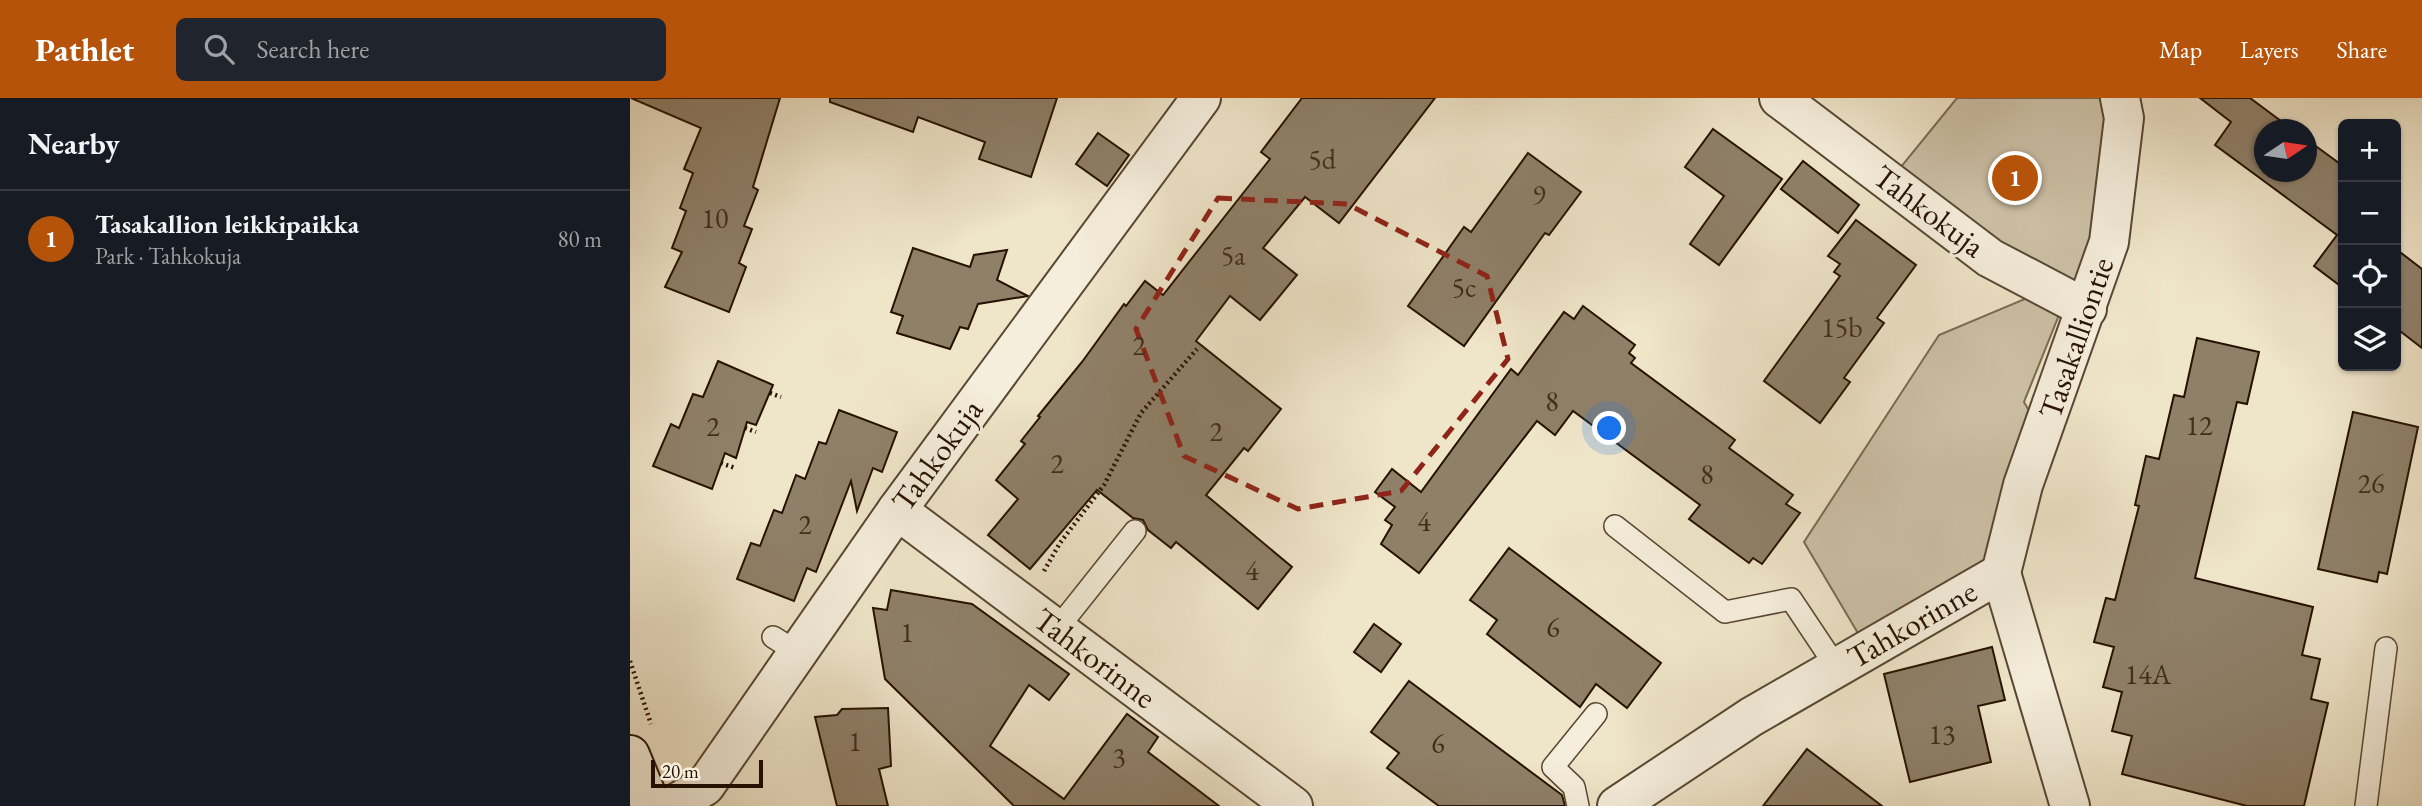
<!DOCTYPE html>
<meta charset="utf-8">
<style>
:root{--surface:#171b24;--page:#20242c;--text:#f1f3f6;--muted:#9ea1a6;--line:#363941;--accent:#b45309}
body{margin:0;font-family:"EB Garamond",serif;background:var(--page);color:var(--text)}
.controls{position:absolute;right:21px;top:21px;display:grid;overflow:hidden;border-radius:10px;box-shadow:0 2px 5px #0004}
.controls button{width:63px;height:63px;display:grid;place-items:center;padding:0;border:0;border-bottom:2px solid var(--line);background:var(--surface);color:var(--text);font:35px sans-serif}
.compass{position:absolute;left:1624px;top:21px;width:63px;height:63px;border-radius:50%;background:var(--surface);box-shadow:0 2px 5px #0004;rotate:77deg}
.scale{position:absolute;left:21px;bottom:18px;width:112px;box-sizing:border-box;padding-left:7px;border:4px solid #271201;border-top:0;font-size:19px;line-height:24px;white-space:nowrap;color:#271201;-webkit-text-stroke:5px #f5eedc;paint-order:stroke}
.you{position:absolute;left:980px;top:331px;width:24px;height:24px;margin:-18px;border:5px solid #fff;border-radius:50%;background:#1a73e8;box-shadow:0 0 0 10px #1a73e833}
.badge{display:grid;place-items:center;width:46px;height:46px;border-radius:50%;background:var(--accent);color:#fff;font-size:23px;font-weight:700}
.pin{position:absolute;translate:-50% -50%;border:4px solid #fff;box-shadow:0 2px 7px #0006}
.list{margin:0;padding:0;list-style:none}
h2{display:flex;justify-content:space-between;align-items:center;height:91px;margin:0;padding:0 28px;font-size:30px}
h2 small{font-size:23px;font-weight:400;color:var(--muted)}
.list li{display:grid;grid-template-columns:46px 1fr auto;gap:21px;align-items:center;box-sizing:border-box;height:98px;padding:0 28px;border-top:2px solid var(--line)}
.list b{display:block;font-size:26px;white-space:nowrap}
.list p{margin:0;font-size:23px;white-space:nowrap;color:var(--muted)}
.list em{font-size:23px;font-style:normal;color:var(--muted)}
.icon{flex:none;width:38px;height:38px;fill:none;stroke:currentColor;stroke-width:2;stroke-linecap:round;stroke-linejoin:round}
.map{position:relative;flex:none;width:1792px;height:708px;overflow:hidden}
header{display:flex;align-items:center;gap:42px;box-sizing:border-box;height:98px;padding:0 35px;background:var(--accent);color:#fff}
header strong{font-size:33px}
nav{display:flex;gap:38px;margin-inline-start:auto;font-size:24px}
.search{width:490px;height:63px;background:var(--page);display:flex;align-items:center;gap:18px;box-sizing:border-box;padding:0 24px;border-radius:10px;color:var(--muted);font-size:26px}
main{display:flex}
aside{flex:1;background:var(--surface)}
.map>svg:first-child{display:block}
</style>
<header>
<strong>Pathlet</strong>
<div class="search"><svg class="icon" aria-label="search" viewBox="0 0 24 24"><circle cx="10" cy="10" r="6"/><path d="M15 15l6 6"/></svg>Search here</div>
<nav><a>Map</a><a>Layers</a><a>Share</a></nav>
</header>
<main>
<aside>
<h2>Nearby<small></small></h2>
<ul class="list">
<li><span class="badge">1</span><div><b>Tasakallion leikkipaikka</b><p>Park · Tahkokuja</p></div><em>80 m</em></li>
</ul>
</aside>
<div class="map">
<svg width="1792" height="708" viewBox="0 0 1792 708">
<rect width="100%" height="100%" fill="#efe5c9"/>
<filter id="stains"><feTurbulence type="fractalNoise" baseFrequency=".00286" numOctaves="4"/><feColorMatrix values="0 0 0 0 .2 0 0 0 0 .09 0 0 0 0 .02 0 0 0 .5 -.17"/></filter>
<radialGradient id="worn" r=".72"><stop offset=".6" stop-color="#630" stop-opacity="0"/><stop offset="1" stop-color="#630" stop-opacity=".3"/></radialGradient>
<g fill="#cdc1a7" stroke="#7a6a54" stroke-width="2">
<polygon points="1327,0 1482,0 1452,195 1367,151 1270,70"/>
<polygon points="1397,200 1429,217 1394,304 1405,323 1364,469 1229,537 1174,444 1309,237"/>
</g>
<g fill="#8f8069" stroke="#271201" stroke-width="2">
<polygon points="1,0 150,0 123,89 128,92 114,128 122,131 109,165 116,169 99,214 35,189 52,154 42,150 56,113 50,110 63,75 54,71 71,30"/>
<polygon points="200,0 427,0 401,79 349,61 355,44 288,19 283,34 200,4"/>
<polygon points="672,0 805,0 709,125 675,99 633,150 667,177 630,222 600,198 566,243 651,311 618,353 614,350 576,397 662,469 628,511 546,444 541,450 518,432 513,422 503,420 467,392 400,471 358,437 388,401 366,382 395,346 391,343 410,319 408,318 452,264 494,206 496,208 515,183 533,197 640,61 631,54"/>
<polygon points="1570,0 1620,0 1663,32 1634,32 1634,74 1676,74 1676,41 1713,68 1713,190 1684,168 1707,137 1585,47 1601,24"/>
<polygon points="1083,31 1152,81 1089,167 1060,146 1094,98 1055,69"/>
<polygon points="468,35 499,57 477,88 446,66"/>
<polygon points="898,55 951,94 919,137 915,135 834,248 778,208 834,129 841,134"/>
<polygon points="1173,63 1229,107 1208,135 1151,91"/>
<polygon points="1226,122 1286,167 1247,220 1254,225 1214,280 1220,284 1190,325 1134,283 1210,178 1204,174 1210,166 1198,158"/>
<polygon points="283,150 340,169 344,157 377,152 367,182 398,198 348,206 338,231 330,229 320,251 267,235 273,218 261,214"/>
<polygon points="1766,151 1792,171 1792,250 1766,230"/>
<polygon points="953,208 1005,247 999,255 1005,260 1001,265 1105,342 1099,350 1163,397 1156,406 1170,415 1132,466 1123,460 1119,465 1059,421 1070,407 943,313 925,337 907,323 789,475 751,446 762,427 755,422 765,409 745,394 762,371 791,394 881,271 888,277 934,214 944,221"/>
<polygon points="1567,240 1629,254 1617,306 1607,304 1565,480 1683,509 1672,557 1690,561 1681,601 1698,605 1674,708 1617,708 1492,676 1502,638 1482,633 1492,594 1473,589 1484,549 1464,544 1476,500 1485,502 1509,408 1505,407 1516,358 1529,361 1544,297 1554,299"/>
<polygon points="88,263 143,287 126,327 117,324 106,360 95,355 82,391 23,368 41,326 49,330 63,296 73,299"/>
<polygon points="209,312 267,334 252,374 243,370 227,413 221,383 186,474 177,470 164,503 107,481 121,445 130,448 144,412 152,415 166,377 175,381 189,344 196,346"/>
<polygon points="1723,314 1788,329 1757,476 1749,474 1747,484 1688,471"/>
<polygon points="879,450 1031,565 997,610 966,586 950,609 857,536 867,522 840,502"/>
<polygon points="261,492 342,506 439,576 419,602 399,587 360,648 434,701 497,616 528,639 518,654 589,708 384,708 255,581 243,510 257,512"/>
<polygon points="744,526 771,546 751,574 724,554"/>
<polygon points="1362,549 1375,602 1348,608 1361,664 1280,684 1254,576"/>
<polygon points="779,583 932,697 935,708 809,708 757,670 769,655 741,634"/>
<polygon points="258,610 261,668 249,671 258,708 207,708 185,619 207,617 212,611"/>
<polygon points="1177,651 1252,708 1133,708"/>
</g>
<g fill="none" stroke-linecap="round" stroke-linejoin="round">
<defs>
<g id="lane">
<polyline points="985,428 1095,514 1161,501 1207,570"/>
<polyline points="427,531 505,433"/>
<polyline points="143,539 167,554"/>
<polyline points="948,708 944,689 923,669 966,616"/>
<polyline points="1736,708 1756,550"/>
</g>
<g id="street">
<polyline points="1149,0 1360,160 1457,211"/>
<polyline points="267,412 663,708"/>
<polyline points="1371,475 1393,387 1479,144 1494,20 1490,0"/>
<polyline points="42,708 75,688 267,412 571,0"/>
<polyline points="987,708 1121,619 1371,475 1440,708"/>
</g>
<polyline id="secondary" points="0,657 21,708"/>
</defs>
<use href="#lane" stroke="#594733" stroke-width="24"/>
<use href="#street" stroke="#594733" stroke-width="42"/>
<use href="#secondary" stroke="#271201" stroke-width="42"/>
<g stroke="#271201" stroke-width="4.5" stroke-dasharray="2 3.5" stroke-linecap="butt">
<polyline points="140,295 151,299"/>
<polyline points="115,330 126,334"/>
<polyline points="91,365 105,370"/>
<polyline points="414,473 430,445 474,387 511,315 567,251"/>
<polyline points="0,563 21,626"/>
</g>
<use href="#lane" stroke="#f5eedc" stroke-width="21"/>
<use href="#street" stroke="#f5eedc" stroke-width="38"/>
<use href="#secondary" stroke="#f5eedc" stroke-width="38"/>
</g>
<path fill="none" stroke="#8f2418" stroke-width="5" stroke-dasharray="14 9" stroke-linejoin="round" d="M588 100 717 106 857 178 878 261 771 393 668 411 554 358 506 231Z"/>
<g text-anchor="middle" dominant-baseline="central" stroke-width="6" stroke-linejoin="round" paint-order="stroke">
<g font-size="28" fill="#412e1b">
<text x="692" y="61">5d</text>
<text x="909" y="96">9</text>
<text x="85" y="120">10</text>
<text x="603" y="157">5a</text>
<text x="834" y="189">5c</text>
<text x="1212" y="229">15b</text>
<text x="509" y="247">2</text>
<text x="922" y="303">8</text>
<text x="1569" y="327">12</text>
<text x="83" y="328">2</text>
<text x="586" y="333">2</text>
<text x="427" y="365">2</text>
<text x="1077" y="376">8</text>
<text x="1741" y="385">26</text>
<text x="794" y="423">4</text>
<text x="175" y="426">2</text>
<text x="622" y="472">4</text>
<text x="923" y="529">6</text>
<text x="277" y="534">1</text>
<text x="1518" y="576">14A</text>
<text x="1312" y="636">13</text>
<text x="225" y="643">1</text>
<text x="808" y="645">6</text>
<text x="489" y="659">3</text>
</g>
<g font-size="32" fill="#271201" stroke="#f5eedc">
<text transform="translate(1299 113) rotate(37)">Tahkokuja</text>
<text transform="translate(1446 240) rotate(-71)">Tasakalliontie</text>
<text transform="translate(307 357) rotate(-54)">Tahkokuja</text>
<text transform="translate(1282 526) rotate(-30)">Tahkorinne</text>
<text transform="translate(465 560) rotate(37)">Tahkorinne</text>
</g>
</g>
<rect width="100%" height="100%" filter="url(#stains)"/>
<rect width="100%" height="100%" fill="url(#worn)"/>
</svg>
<div class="controls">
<button>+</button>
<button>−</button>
<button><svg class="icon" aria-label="locate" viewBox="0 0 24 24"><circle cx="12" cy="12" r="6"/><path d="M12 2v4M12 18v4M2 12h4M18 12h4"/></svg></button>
<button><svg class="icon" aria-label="layers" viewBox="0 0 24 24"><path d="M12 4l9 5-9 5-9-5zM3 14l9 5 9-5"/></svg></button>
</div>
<svg class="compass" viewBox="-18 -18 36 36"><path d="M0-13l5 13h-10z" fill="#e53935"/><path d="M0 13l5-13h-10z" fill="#9ea1a6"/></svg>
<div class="scale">20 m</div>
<div class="you"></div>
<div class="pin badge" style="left:1385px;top:80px">1</div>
</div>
</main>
